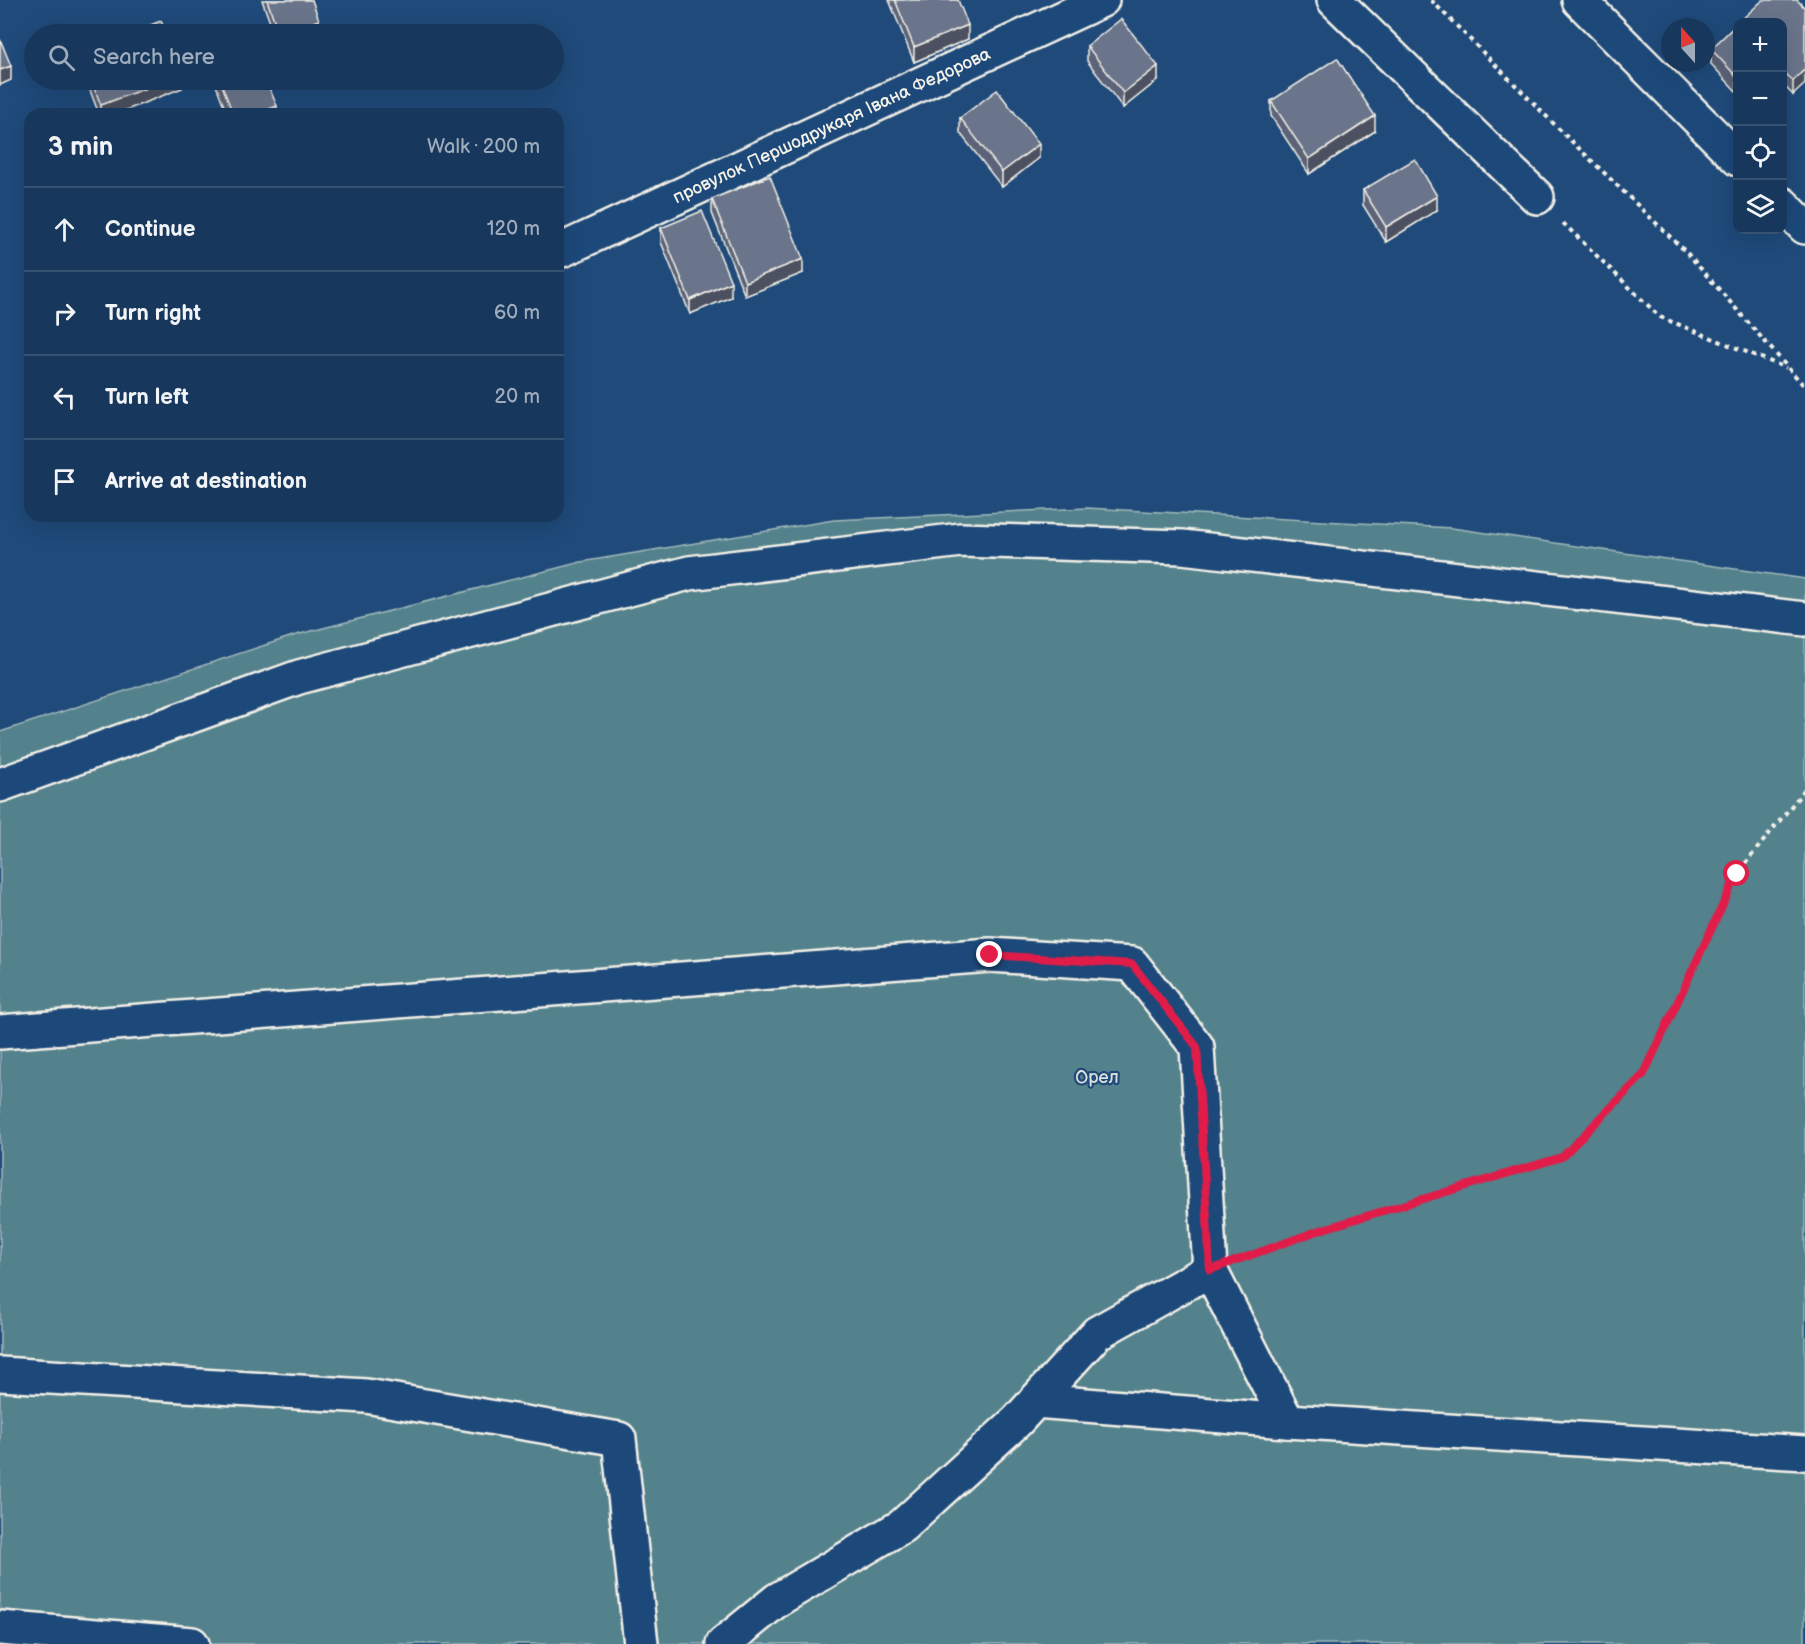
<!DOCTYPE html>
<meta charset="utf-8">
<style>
:root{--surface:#17385c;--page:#244365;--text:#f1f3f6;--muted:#9eacbb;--line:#365272}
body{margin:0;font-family:"Balsamiq Sans",sans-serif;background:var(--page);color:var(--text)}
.controls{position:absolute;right:18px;top:18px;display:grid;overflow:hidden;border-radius:12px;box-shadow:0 6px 24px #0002}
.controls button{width:54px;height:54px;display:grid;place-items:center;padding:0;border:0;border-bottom:2px solid var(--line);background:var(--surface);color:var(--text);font:30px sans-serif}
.compass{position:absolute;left:1661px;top:18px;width:54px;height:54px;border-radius:50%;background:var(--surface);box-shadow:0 6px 24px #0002;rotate:339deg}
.stop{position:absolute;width:18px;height:18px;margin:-14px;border:4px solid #e11d48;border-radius:50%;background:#fff}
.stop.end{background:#e11d48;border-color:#fff;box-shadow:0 2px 6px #0008}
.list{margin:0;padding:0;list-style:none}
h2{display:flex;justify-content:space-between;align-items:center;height:78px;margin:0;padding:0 24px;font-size:26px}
h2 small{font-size:20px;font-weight:400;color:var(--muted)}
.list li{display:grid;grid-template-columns:39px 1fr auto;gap:18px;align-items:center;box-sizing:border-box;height:84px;padding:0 24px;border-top:2px solid var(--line)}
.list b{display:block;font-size:22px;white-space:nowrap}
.list em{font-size:20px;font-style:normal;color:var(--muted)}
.icon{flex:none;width:33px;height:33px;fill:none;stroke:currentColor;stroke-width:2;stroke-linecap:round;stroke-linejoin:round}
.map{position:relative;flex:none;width:1805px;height:1644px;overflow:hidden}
.search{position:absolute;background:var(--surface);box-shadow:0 6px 24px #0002;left:24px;top:24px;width:540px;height:66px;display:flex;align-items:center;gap:15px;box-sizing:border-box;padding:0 21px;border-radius:33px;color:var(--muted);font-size:22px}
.panel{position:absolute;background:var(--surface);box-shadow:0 6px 24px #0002;left:24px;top:108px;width:540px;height:414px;border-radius:18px}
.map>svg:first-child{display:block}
</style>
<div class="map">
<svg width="1805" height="1644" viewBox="0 0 1805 1644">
<rect width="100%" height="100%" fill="#1f4a7a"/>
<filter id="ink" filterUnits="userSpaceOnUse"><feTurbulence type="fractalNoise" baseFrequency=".0167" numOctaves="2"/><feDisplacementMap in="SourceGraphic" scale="12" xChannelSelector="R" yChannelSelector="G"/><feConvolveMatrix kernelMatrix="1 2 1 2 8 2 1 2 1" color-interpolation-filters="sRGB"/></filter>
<g filter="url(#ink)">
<polygon fill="#52828d" stroke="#a3baba" stroke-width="1.5" points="1087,508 1452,528 1805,579 1805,1644 126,1644 0,1632 0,732 296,635 581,562 834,520"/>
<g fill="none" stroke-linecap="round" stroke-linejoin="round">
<defs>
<g id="minor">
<polyline points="1334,0 1537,197"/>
<polyline points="1579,0 1738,159"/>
<polyline points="1782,204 1805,227"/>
<path id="s1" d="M562 250 1102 0"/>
<polyline points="0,785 299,677 689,573 961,540 1182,547 1805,619"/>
<polyline points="0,1032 990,955 1132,964 1197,1047 1210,1270 1287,1421 1805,1453"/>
<polyline points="0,1374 366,1396 619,1439 641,1644"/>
<polyline points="1035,1401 1287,1421"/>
<polyline points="0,1628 192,1644"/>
<polyline points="723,1644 777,1600 902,1526 1017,1421 1097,1333 1210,1270"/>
</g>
</defs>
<use href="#minor" stroke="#f4f1e8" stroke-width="38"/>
<g stroke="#f4f1e8" stroke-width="4" stroke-dasharray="4.5 4.5" stroke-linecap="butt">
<polyline points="1431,0 1563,133 1687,253 1805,387"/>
<polyline points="1563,223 1660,317 1786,368"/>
<polyline points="1244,1258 1320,1230 1562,1157 1644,1074 1737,874 1805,789"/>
</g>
<use href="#minor" stroke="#1f4a7a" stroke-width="33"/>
</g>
<g fill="#5c6478" stroke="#f4f1e8" stroke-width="1.5">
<polygon points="262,0 312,0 319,34 274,34"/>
<polygon points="889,0 958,0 968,39 914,62"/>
<polygon points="1805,8 1793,95 1782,84 1782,22"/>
<polygon points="1737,24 1737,92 1711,64 1711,49"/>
<polygon points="1087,46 1158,80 1123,108 1087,61"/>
<polygon points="86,80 182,80 182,88 116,114 99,114"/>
<polygon points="214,80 266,80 277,114 227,114"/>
<polygon points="1271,101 1375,131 1309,174 1271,116"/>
<polygon points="960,118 1039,158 1002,187 960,133"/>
<polygon points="1363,190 1437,210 1386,242 1363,205"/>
<polygon points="712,199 803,273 745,296 712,213"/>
<polygon points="661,228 731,297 690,314 661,242"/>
</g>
<g fill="#4b5161" stroke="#f4f1e8" stroke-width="1.5">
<polygon points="319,20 319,34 279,34"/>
<polygon points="968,25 968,39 914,62 914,47"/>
<polygon points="11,66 11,80 0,85 0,70"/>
<polygon points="1158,66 1158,80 1123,108 1123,93"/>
<polygon points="1805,69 1805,84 1793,95 1793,81"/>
<polygon points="167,80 182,80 182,88 116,114 101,114 101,105"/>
<polygon points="277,106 277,114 257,114"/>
<polygon points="1375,116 1375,131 1309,174 1309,159"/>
<polygon points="1039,144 1039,158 1002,187 1002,172"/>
<polygon points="1437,196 1437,210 1386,242 1386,227"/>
<polygon points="803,259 803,273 745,296 745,282"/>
<polygon points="731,282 731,297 690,314 690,300"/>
</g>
<g fill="#6b748b" stroke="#f4f1e8" stroke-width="1.5">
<polygon points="267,0 312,0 319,20 279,34"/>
<polygon points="895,0 958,0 968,25 914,47"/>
<polygon points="1763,0 1797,0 1805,8 1805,69 1793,81 1782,70 1782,22 1739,22"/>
<polygon points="1121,19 1158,66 1123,93 1087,46"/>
<polygon points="161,21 167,34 127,34"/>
<polygon points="1737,24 1737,77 1711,49"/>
<polygon points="0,39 11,66 0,70"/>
<polygon points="1337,58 1375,116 1309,159 1271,101"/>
<polygon points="91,80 167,80 101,105"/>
<polygon points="220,80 266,80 277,106 257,114 233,114"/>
<polygon points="997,90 1039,144 1002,172 960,118"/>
<polygon points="1415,159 1437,196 1386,227 1363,190"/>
<polygon points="770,176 803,259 745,282 712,199"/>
<polygon points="702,211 731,282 690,300 661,228"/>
</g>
</g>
<g fill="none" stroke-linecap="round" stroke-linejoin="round" filter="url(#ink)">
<polyline stroke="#e11d48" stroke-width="8" points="990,955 1132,964 1197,1047 1210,1270 1320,1230 1562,1157 1644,1074 1737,874"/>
</g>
<g text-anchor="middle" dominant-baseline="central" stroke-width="4.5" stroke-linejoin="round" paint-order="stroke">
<g font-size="18" fill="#f4f1e8" stroke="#1f4a7a">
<text stroke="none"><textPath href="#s1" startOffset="297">провулок Першодрукаря Івана Федорова</textPath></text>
</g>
<g font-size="18" fill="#dce0da" stroke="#1f4a7a">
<text x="1097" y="1077">Орел</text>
</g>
</g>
</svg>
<div class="controls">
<button>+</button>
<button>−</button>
<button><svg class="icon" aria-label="locate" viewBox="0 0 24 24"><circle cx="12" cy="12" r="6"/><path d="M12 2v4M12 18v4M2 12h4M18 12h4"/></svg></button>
<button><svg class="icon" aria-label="layers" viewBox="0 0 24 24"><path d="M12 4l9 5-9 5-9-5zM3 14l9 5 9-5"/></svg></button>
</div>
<svg class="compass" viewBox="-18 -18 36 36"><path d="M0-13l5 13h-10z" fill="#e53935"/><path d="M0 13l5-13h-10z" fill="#9eacbb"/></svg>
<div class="stop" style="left:1737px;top:874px"></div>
<div class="stop end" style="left:990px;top:955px"></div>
<div class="search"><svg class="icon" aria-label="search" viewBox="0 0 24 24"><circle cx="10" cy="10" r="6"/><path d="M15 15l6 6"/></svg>Search here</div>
<section class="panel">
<h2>3 min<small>Walk · 200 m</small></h2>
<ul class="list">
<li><svg class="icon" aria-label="ahead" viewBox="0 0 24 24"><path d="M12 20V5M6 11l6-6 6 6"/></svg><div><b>Continue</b></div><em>120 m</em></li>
<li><svg class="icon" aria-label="right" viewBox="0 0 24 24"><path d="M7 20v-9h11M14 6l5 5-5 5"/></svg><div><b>Turn right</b></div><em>60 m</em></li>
<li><svg class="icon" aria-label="left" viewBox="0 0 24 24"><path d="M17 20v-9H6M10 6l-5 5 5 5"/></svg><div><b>Turn left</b></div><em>20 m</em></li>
<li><svg class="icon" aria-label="arrive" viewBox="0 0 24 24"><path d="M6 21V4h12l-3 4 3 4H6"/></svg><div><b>Arrive at destination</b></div></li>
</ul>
</section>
</div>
